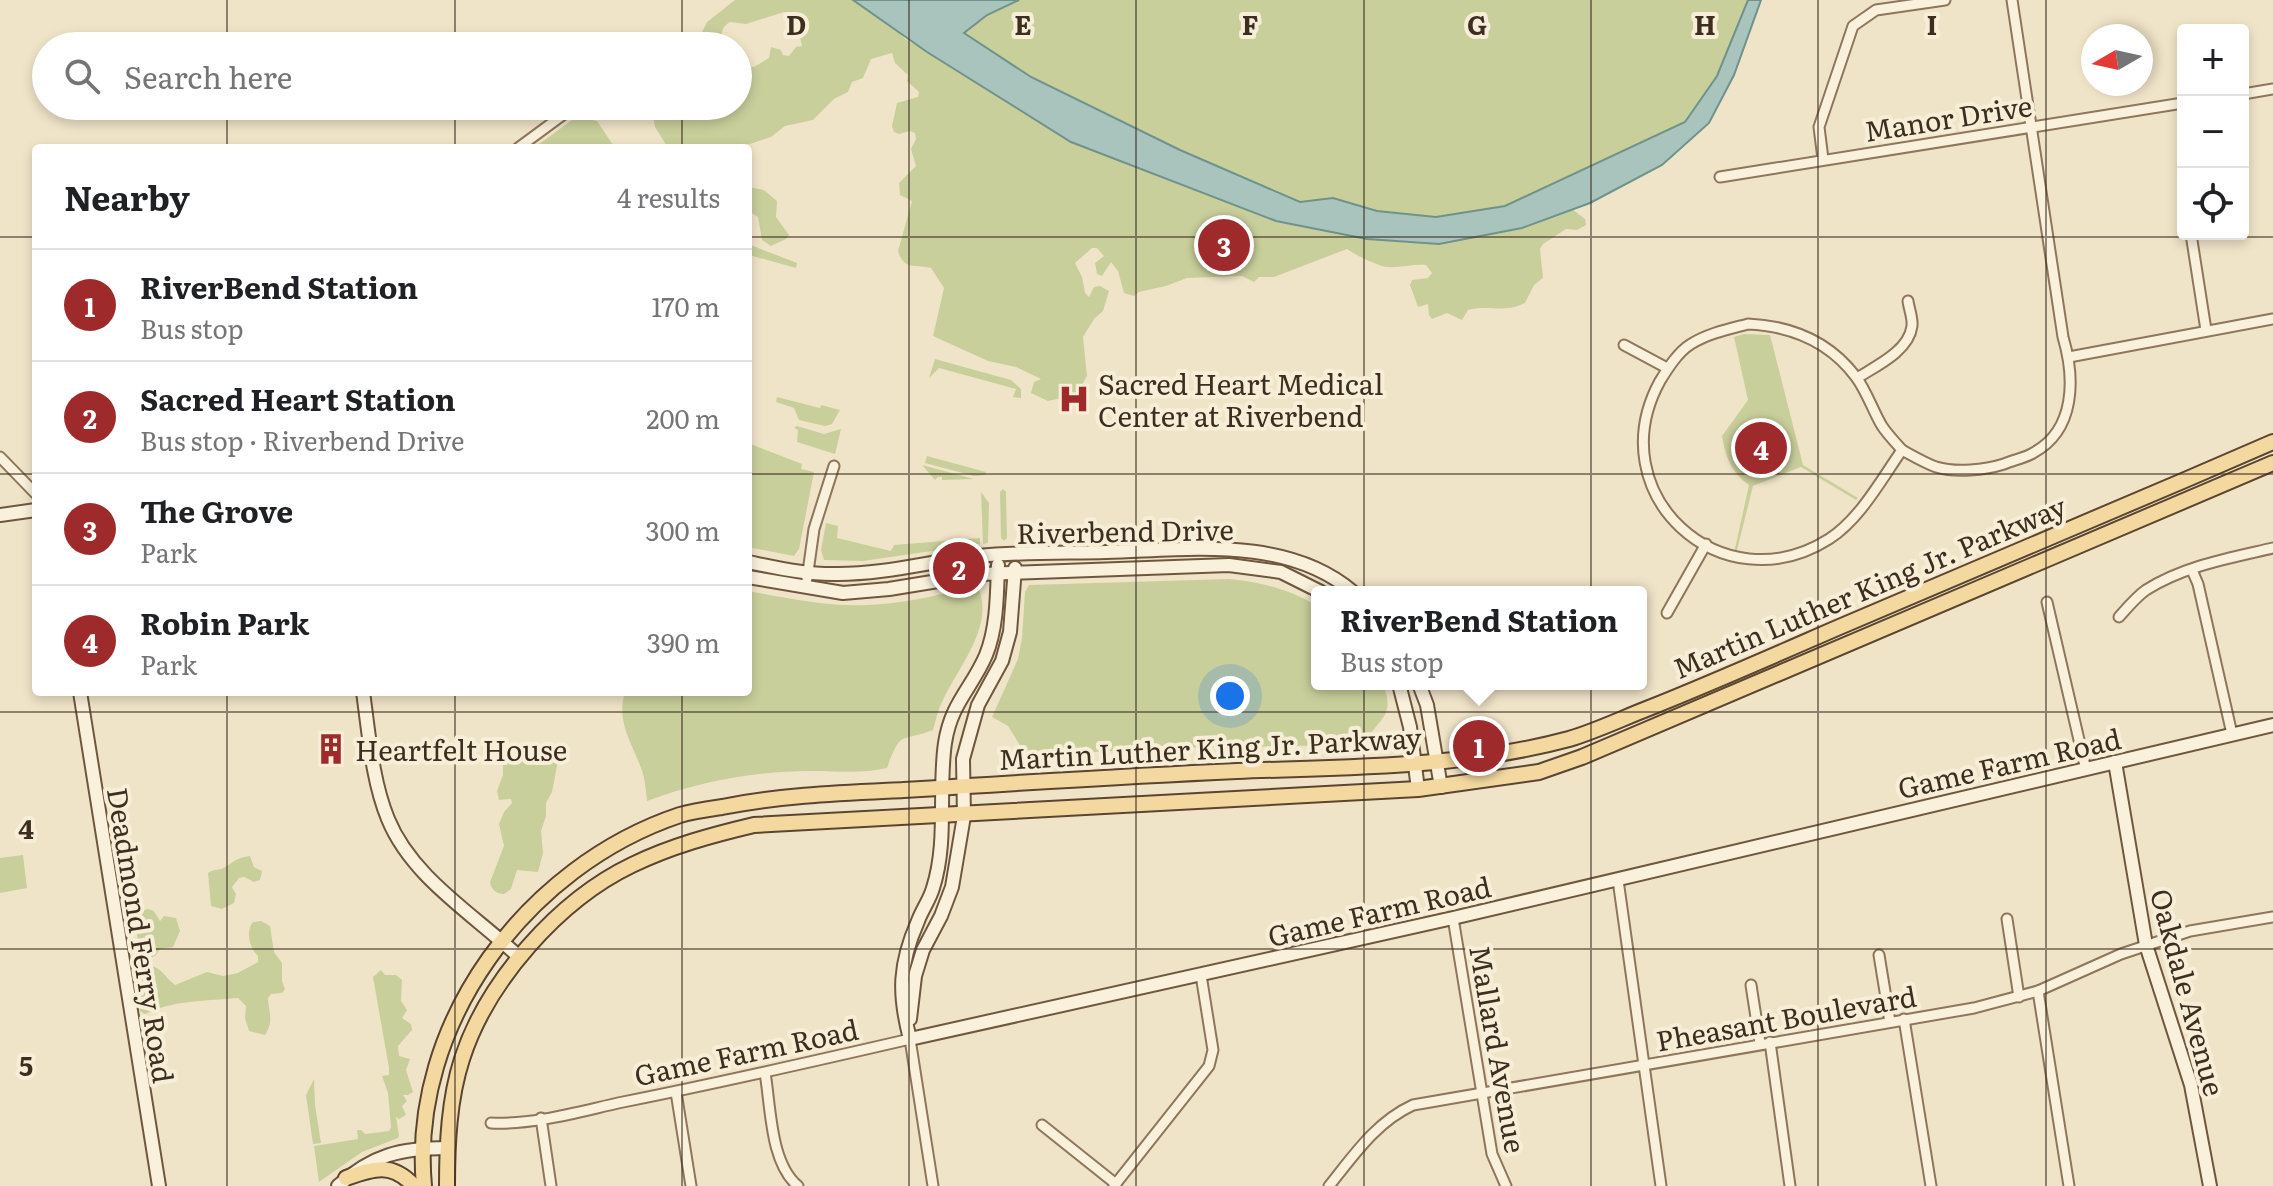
<!DOCTYPE html>
<meta charset="utf-8">
<style>
:root{--surface:#fff;--page:#f6f6f6;--text:#202124;--muted:#757577;--line:#e0e0e0;--accent:#9e2a2b}
body{margin:0;font-family:Literata,serif;background:var(--page);color:var(--text)}
.controls{position:absolute;right:24px;top:24px;display:grid;overflow:hidden;border-radius:8px;box-shadow:0 4px 12px #0003}
.controls button{width:72px;height:72px;display:grid;place-items:center;padding:0;border:0;border-bottom:2px solid var(--line);background:var(--surface);color:var(--text);font:40px sans-serif}
.compass{position:absolute;left:2081px;top:24px;width:72px;height:72px;border-radius:50%;background:var(--surface);box-shadow:0 4px 12px #0003;rotate:261deg}
.you{position:absolute;left:1230px;top:696px;width:28px;height:28px;margin:-20px;border:6px solid #fff;border-radius:50%;background:#1a73e8;box-shadow:0 0 0 12px #1a73e833}
.badge{display:grid;place-items:center;width:52px;height:52px;border-radius:50%;background:var(--accent);color:#fff;font-size:26px;font-weight:700}
.pin{position:absolute;translate:-50% -50%;border:4px solid #fff;box-shadow:0 2px 8px #0006}
.popup{position:absolute;left:1311px;top:586px;width:336px;height:104px;box-sizing:border-box;display:grid;place-content:center;border-radius:8px;background:var(--surface);filter:drop-shadow(0 2px 6px #0005);font-size:26px;white-space:nowrap;color:var(--muted)}
.popup b{font-size:30px;color:var(--text)}
.popup::after{content:'';position:absolute;left:50%;top:100%;margin-left:-16px;border:16px solid transparent;border-top-color:var(--surface)}
.list{margin:0;padding:0;list-style:none}
h2{display:flex;justify-content:space-between;align-items:center;height:104px;margin:0;padding:0 32px;font-size:34px}
h2 small{font-size:26px;font-weight:400;color:var(--muted)}
.list li{display:grid;grid-template-columns:52px 1fr auto;gap:24px;align-items:center;box-sizing:border-box;height:112px;padding:0 32px;border-top:2px solid var(--line)}
.list b{display:block;font-size:30px;white-space:nowrap}
.list p{margin:0;font-size:26px;white-space:nowrap;color:var(--muted)}
.list em{font-size:26px;font-style:normal;color:var(--muted)}
.icon{flex:none;width:44px;height:44px;fill:none;stroke:currentColor;stroke-width:2;stroke-linecap:round;stroke-linejoin:round}
.map{position:relative;flex:none;width:2273px;height:1186px;overflow:hidden}
.search{position:absolute;background:var(--surface);box-shadow:0 4px 12px #0003;left:32px;top:32px;width:720px;height:88px;display:flex;align-items:center;gap:20px;box-sizing:border-box;padding:0 28px;border-radius:44px;color:var(--muted);font-size:30px}
.panel{position:absolute;background:var(--surface);box-shadow:0 4px 12px #0003;left:32px;top:144px;width:720px;height:552px;border-radius:8px}
.map>svg:first-child{display:block}
</style>
<div class="map">
<svg width="2273" height="1186" viewBox="0 0 2273 1186">
<rect width="100%" height="100%" fill="#f0e4c8"/>
<g fill="#c9cf9b">
<path d="M735 0H855L879 12 905 39 1126 163 1185 187 1327 231 1408 243 1572 209 1585 219 1586 225 1577 230 1566 229 1543 244 1540 249 1543 278 1534 285 1525 303C1502 314 1490 304 1468 310L1462 320 1447 313 1432 319 1429 315 1428 304 1418 307 1410 285 1412 280 1428 278 1432 273 1426 265C1413 264 1400 268 1387 267 1378 266 1355 255 1347 249L1274 277H1259L1254 282 1242 276 1187 278 1166 286 1139 292 1134 296 1124 293 1118 271 1111 262 1102 276 1097 274 1095 263 1104 256 1097 248H1092L1075 263 1082 277 1085 293 1089 297 1094 287 1100 286 1109 291 1103 311 1094 319 1083 337 1087 376 1076 395 1048 401 1031 393 1034 382 1041 379 1016 367 988 361 933 336 944 288 931 268C916 264 904 271 898 251L912 201 900 195 899 183 916 166 911 149 916 139 915 133 910 131 899 134 894 132 892 126 897 103 918 97 919 92 907 81 908 75 895 63 892 53 871 59 863 78 852 82 848 92 834 99 813 120 785 126 771 137 750 144 733 145 729 148H668L655 127 651 106H738V54L743 57 749 66 754 67 769 58 771 47 781 50 783 55 789 56 796 47 802 46 795 16 784 12 746 24 730 22C720 28 720 36 725 46H674L699 38 707 22Z"/>
<polygon points="1019,0 1748,0 1717,76 1685,122 1505,206 1436,217 1377,211 1333,198 1300,202 1180,150 1031,77 963,33 987,15"/>
<polygon points="576,117 597,121 615,148 534,148"/>
<polygon points="748,187 764,190 777,201 776,217 789,235 786,239 771,246 762,240 758,217 748,211"/>
<polygon points="748,244 797,263 796,268 749,255 751,248"/>
<path d="M1744 334 1770 335 1803 465 1858 498 1856 500 1801 467 1753 486 1736 554 1734 553 1749 485C1731 472 1726 458 1722 436L1748 400 1734 337Z"/>
<polygon points="935,359 1011,380 1021,389 1021,398 1013,397 1016,389 939,368 929,378"/>
<polygon points="777,397 820,408 821,405 840,410 832,424 825,426 799,420 794,408 776,402"/>
<polygon points="797,426 824,434 841,429 835,454 797,442 798,430 794,428"/>
<polygon points="748,443 802,464 801,469 814,472 799,549 794,556 748,547"/>
<polygon points="927,456 986,472 985,475 974,476 925,463"/>
<polygon points="922,465 974,479 942,480 942,477 938,477 935,480"/>
<polygon points="1003,489 1006,492 1007,538 1004,541 1001,538 1000,492"/>
<polygon points="981,492 989,503 988,543 983,544"/>
<polygon points="826,523 838,526 837,538 891,551 894,545 980,538 980,544 863,561 824,560 821,550"/>
<path d="M1229 579C1261 582 1290 589 1317 606V684H1383C1396 717 1379 717 1363 745L1207 747 1026 755 1008 726 992 717 1018 659 1022 638 1025 592 1029 585Z"/>
<path d="M967 588 979 590C994 627 957 669 943 700 938 709 936 720 933 730 900 743 902 728 887 768 862 774 837 771 812 771 756 771 700 781 647 801 646 790 645 778 641 768 631 741 616 722 625 692H748V591C787 598 827 607 867 605 901 604 934 596 967 588Z"/>
<path d="M541 747 554 749 558 761 552 792 546 803V816L541 831 543 853 538 872 517 870 511 889 504 894C497 894 491 890 490 882L504 846 499 824 504 812 512 803 511 799 499 800 497 791 503 775V753L507 750Z"/>
<polygon points="23,855 27,888 0,893 0,858"/>
<path d="M250 856 254 867 262 871 260 880 254 882 244 877 239 878 232 887 236 894 234 903 222 909 211 906 208 873C212 870 216 870 221 869 233 864 233 858 250 856Z"/>
<path d="M148 909 154 911 160 921 164 916 176 918 180 931 173 947 160 949 155 956 150 958C138 945 135 933 135 916L140 911Z"/>
<path d="M261 921 270 926 274 952 282 963V981L285 989 282 993 271 994 268 998C269 1014 274 1021 265 1035L249 1031 245 1018 246 1006 238 998C206 1001 174 1000 145 1014L140 1011 137 1000 141 983 137 973 139 968C159 961 162 975 175 985L207 972 223 976 238 973 258 962V956C250 949 245 931 253 922Z"/>
<polygon points="381,970 385,975 396,975 402,980 401,1001 407,1010 402,1018 411,1024 412,1030 398,1046 399,1056 410,1059 406,1070 413,1092 408,1095 403,1095 407,1101 402,1106 406,1115 399,1119 396,1117 399,1135 398,1138 362,1152 319,1182 314,1146 358,1139 357,1130 361,1130 365,1134 389,1131 391,1127 388,1093 382,1076 389,1075 389,1068 373,977"/>
<polygon points="314,1079 315,1105 321,1143 313,1144 306,1095"/>
</g>
<polygon fill="#a9c4bc" stroke="#6f938a" stroke-width="2" points="853,0 1019,0 987,15 964,33 1031,77 1180,150 1300,202 1333,198 1377,211 1436,217 1505,206 1685,122 1717,76 1748,0 1761,0 1734,75 1709,123 1662,165 1590,203 1522,228 1439,244 1367,239 1276,221 1071,142 927,52"/>
<g fill="none" stroke-linecap="round" stroke-linejoin="round">
<defs>
<g id="street">
<polyline points="2243,94 2273,89"/>
<polyline points="518,148 575,106"/>
<polyline points="1823,159 1819,127 1853,26 1876,10 1945,0"/>
<polyline points="1720,177 2183,103"/>
<polyline points="2191,234 2206,330"/>
<path d="M1748 324C1792 326 1829 341 1856 377 1867 392 1873 411 1882 426 1888 435 1896 443 1902 450 1881 480 1860 519 1829 539 1722 607 1598 494 1660 381 1668 368 1678 352 1691 344 1709 333 1729 329 1748 324Z"/>
<polyline points="1624,345 1667,368"/>
<polyline points="2069,357 2273,319"/>
<path d="M1857 378C1876 366 1909 351 1912 326 1913 318 1909 309 1908 301"/>
<path d="M1902 450C1913 456 1925 463 1936 467 1956 473 1985 470 2004 464 2013 460 2025 458 2033 453 2076 430 2075 378 2063 337L2012 0"/>
<polyline points="0,457 36,494"/>
<polyline points="2192,570 2198,584 2232,734"/>
<polyline points="807,579 814,529 834,466"/>
<polyline points="2047,602 2086,770"/>
<polyline points="1667,613 1706,544"/>
<path d="M2119 617C2127 608 2136 597 2146 590 2184 566 2230 558 2273 548"/>
<polyline points="1618,880 1661,1186"/>
<polyline points="1453,918 1492,1154 1506,1186"/>
<polyline points="2007,919 2019,997"/>
<polyline points="1879,955 1890,1022"/>
<polyline points="1751,985 1760,1043"/>
<polyline points="2038,991 2069,1186"/>
<polyline points="1904,1019 1931,1186"/>
<polyline points="1770,1042 1790,1186"/>
<path d="M765 1073C771 1107 770 1163 798 1186"/>
<polyline points="676,1092 691,1186"/>
<polyline points="541,1118 551,1186"/>
<path d="M491 1123C535 1125 581 1111 623 1102 719 1083 815 1061 910 1039L933 1186"/>
<polyline points="1042,1125 1116,1184"/>
<polyline points="1114,1186 1209,1066 1213,1050 1201,975"/>
<path d="M1329 1186C1354 1155 1376 1122 1413 1105L1974 1008 2038 991 2121 954 2190 931 2273 917"/>
</g>
<g id="secondary">
<polyline points="0,515 36,510"/>
<path d="M748 562C778 568 808 575 838 574 886 574 931 561 978 556 1020 552 1063 553 1106 552 1187 550 1286 535 1353 592"/>
<polyline points="748,577 843,593 889,589 981,574 1229,565 1281,572 1321,592"/>
<polyline points="1399,684 1410,727 1418,789"/>
<polyline points="1419,684 1427,705 1441,787"/>
<polyline points="80,692 159,1186"/>
<path d="M363 692C369 734 372 780 388 819 412 878 475 915 519 957"/>
<polyline points="2115,762 2146,945 2191,1085 2210,1186"/>
<polyline points="910,1019 915,976 923,950 941,916 952,887 964,816 963,759 978,705 1002,661 1010,632 1015,568"/>
<polyline points="910,1039 1453,918 2273,725"/>
<path d="M910 1039C898 993 899 964 918 921 922 910 930 899 933 888 948 841 938 791 945 743 951 703 972 688 986 655 997 628 997 595 998 565"/>
<path d="M338 1186C372 1155 401 1148 447 1148"/>
</g>
<g id="primary">
<path d="M346 1178C374 1168 392 1162 414 1186"/>
<path d="M424 1186C409 1023 527 866 680 815 693 811 708 809 722 807 782 795 843 793 904 790 1015 783 1126 776 1237 771 1348 767 1461 768 1569 739 1596 731 1623 718 1649 708 1712 683 1775 655 1837 628 1982 566 2128 505 2273 442"/>
<path d="M447 1186C447 1144 449 1099 462 1059 487 981 559 900 632 865 671 846 712 835 754 825L1418 789 1539 772 1582 757 2273 463"/>
</g>
</defs>
<use href="#street" stroke="#8d765c" stroke-width="13"/>
<use href="#secondary" stroke="#6f573f" stroke-width="16"/>
<use href="#primary" stroke="#5b4430" stroke-width="18"/>
<use href="#street" stroke="#faf1dc" stroke-width="9"/>
<use href="#secondary" stroke="#faf1dc" stroke-width="12"/>
<use href="#primary" stroke="#f3d9a0" stroke-width="14"/>
</g>
<path fill="none" stroke="#3d2e20" stroke-width="2" stroke-opacity="0.55" d="M227 0V46M455 0V46M682 0V46M909 0V1186M1136 0V1186M1364 0V1186M1591 0V1186M1818 0V1186M2046 0V1186M227 106V148M455 106V148M682 106V148M0 237H36M748 237H2273M0 474H36M748 474H2273M227 692V1186M455 692V1186M682 692V1186M0 712H2273M0 949H2273"/>
<defs>
<symbol id="hospital-bare" viewBox="-9 -9 18 18"><path d="M-5-5h3v3.5h4V-5h3V5h-3V1.5h-4V5h-3Z" fill="#9e2a2b" stroke="#f7eed8" stroke-width="2.5" paint-order="stroke"/></symbol>
<symbol id="building-bare" viewBox="-9 -9 18 18"><path d="M-4-6H4V6H1V3H-1V6H-4ZM-2.5-4.3h1.7v1.8h-1.7ZM.8-4.3h1.7v1.8H.8ZM-2.5-1h1.7V.8h-1.7ZM.8-1h1.7V.8H.8Z" fill="#9e2a2b" stroke="#f7eed8" stroke-width="2.5" paint-order="stroke"/></symbol>
</defs>
<g fill-rule="evenodd">
<use href="#hospital-bare" x="1052" y="377" width="44" height="44"/>
<use href="#building-bare" x="309" y="727" width="44" height="44"/>
</g>
<g text-anchor="middle" dominant-baseline="central" stroke-width="8" stroke-linejoin="round" paint-order="stroke">
<g font-size="28" fill="#3d2e20" stroke="#f7eed8">
<text transform="translate(1948 117) rotate(-9)">Manor Drive</text>
<text transform="translate(1125 530) rotate(-1)">Riverbend Drive</text>
<text transform="translate(1869 586) rotate(-23)">Martin Luther King Jr. Parkway</text>
<text transform="translate(1210 747) rotate(-3)">Martin Luther King Jr. Parkway</text>
<text transform="translate(2009 762) rotate(-13)">Game Farm Road</text>
<text transform="translate(1379 910) rotate(-13)">Game Farm Road</text>
<text transform="translate(142 935) rotate(81)">Deadmond Ferry Road</text>
<text transform="translate(2189 992) rotate(75)">Oakdale Avenue</text>
<text transform="translate(1786 1017) rotate(-10)">Pheasant Boulevard</text>
<text transform="translate(1499 1049) rotate(80)">Mallard Avenue</text>
<text transform="translate(746 1051) rotate(-12)">Game Farm Road</text>
</g>
<g font-size="28" fill="#3d2e20" stroke="#f7eed8" text-anchor="start">
<text x="1098" y="383">Sacred Heart Medical<tspan x="1098" dy="32">Center at Riverbend</tspan></text>
<text x="355" y="749">Heartfelt House</text>
</g>
</g>
<g font-size="26" text-anchor="middle" font-weight="bold" fill="#3d2e20" stroke="#f7eed8" stroke-width="8" stroke-linejoin="round" paint-order="stroke">
<text x="796" y="35">D</text>
<text x="1023" y="35">E</text>
<text x="1250" y="35">F</text>
<text x="1477" y="35">G</text>
<text x="1705" y="35">H</text>
<text x="1932" y="35">I</text>
<text x="26" y="839">4</text>
<text x="26" y="1076">5</text>
</g>
</svg>
<div class="controls">
<button>+</button>
<button>−</button>
<button><svg class="icon" aria-label="locate" viewBox="0 0 24 24"><circle cx="12" cy="12" r="6"/><path d="M12 2v4M12 18v4M2 12h4M18 12h4"/></svg></button>
</div>
<svg class="compass" viewBox="-18 -18 36 36"><path d="M0-13l5 13h-10z" fill="#e53935"/><path d="M0 13l5-13h-10z" fill="#757577"/></svg>
<div class="you"></div>
<div class="pin badge" style="left:1479px;top:746px">1</div>
<div class="popup"><b>RiverBend Station</b>Bus stop</div>
<div class="pin badge" style="left:959px;top:568px">2</div>
<div class="pin badge" style="left:1224px;top:245px">3</div>
<div class="pin badge" style="left:1761px;top:448px">4</div>
<div class="search"><svg class="icon" aria-label="search" viewBox="0 0 24 24"><circle cx="10" cy="10" r="6"/><path d="M15 15l6 6"/></svg>Search here</div>
<section class="panel">
<h2>Nearby<small>4 results</small></h2>
<ul class="list">
<li><span class="badge">1</span><div><b>RiverBend Station</b><p>Bus stop</p></div><em>170 m</em></li>
<li><span class="badge">2</span><div><b>Sacred Heart Station</b><p>Bus stop · Riverbend Drive</p></div><em>200 m</em></li>
<li><span class="badge">3</span><div><b>The Grove</b><p>Park</p></div><em>300 m</em></li>
<li><span class="badge">4</span><div><b>Robin Park</b><p>Park</p></div><em>390 m</em></li>
</ul>
</section>
</div>
